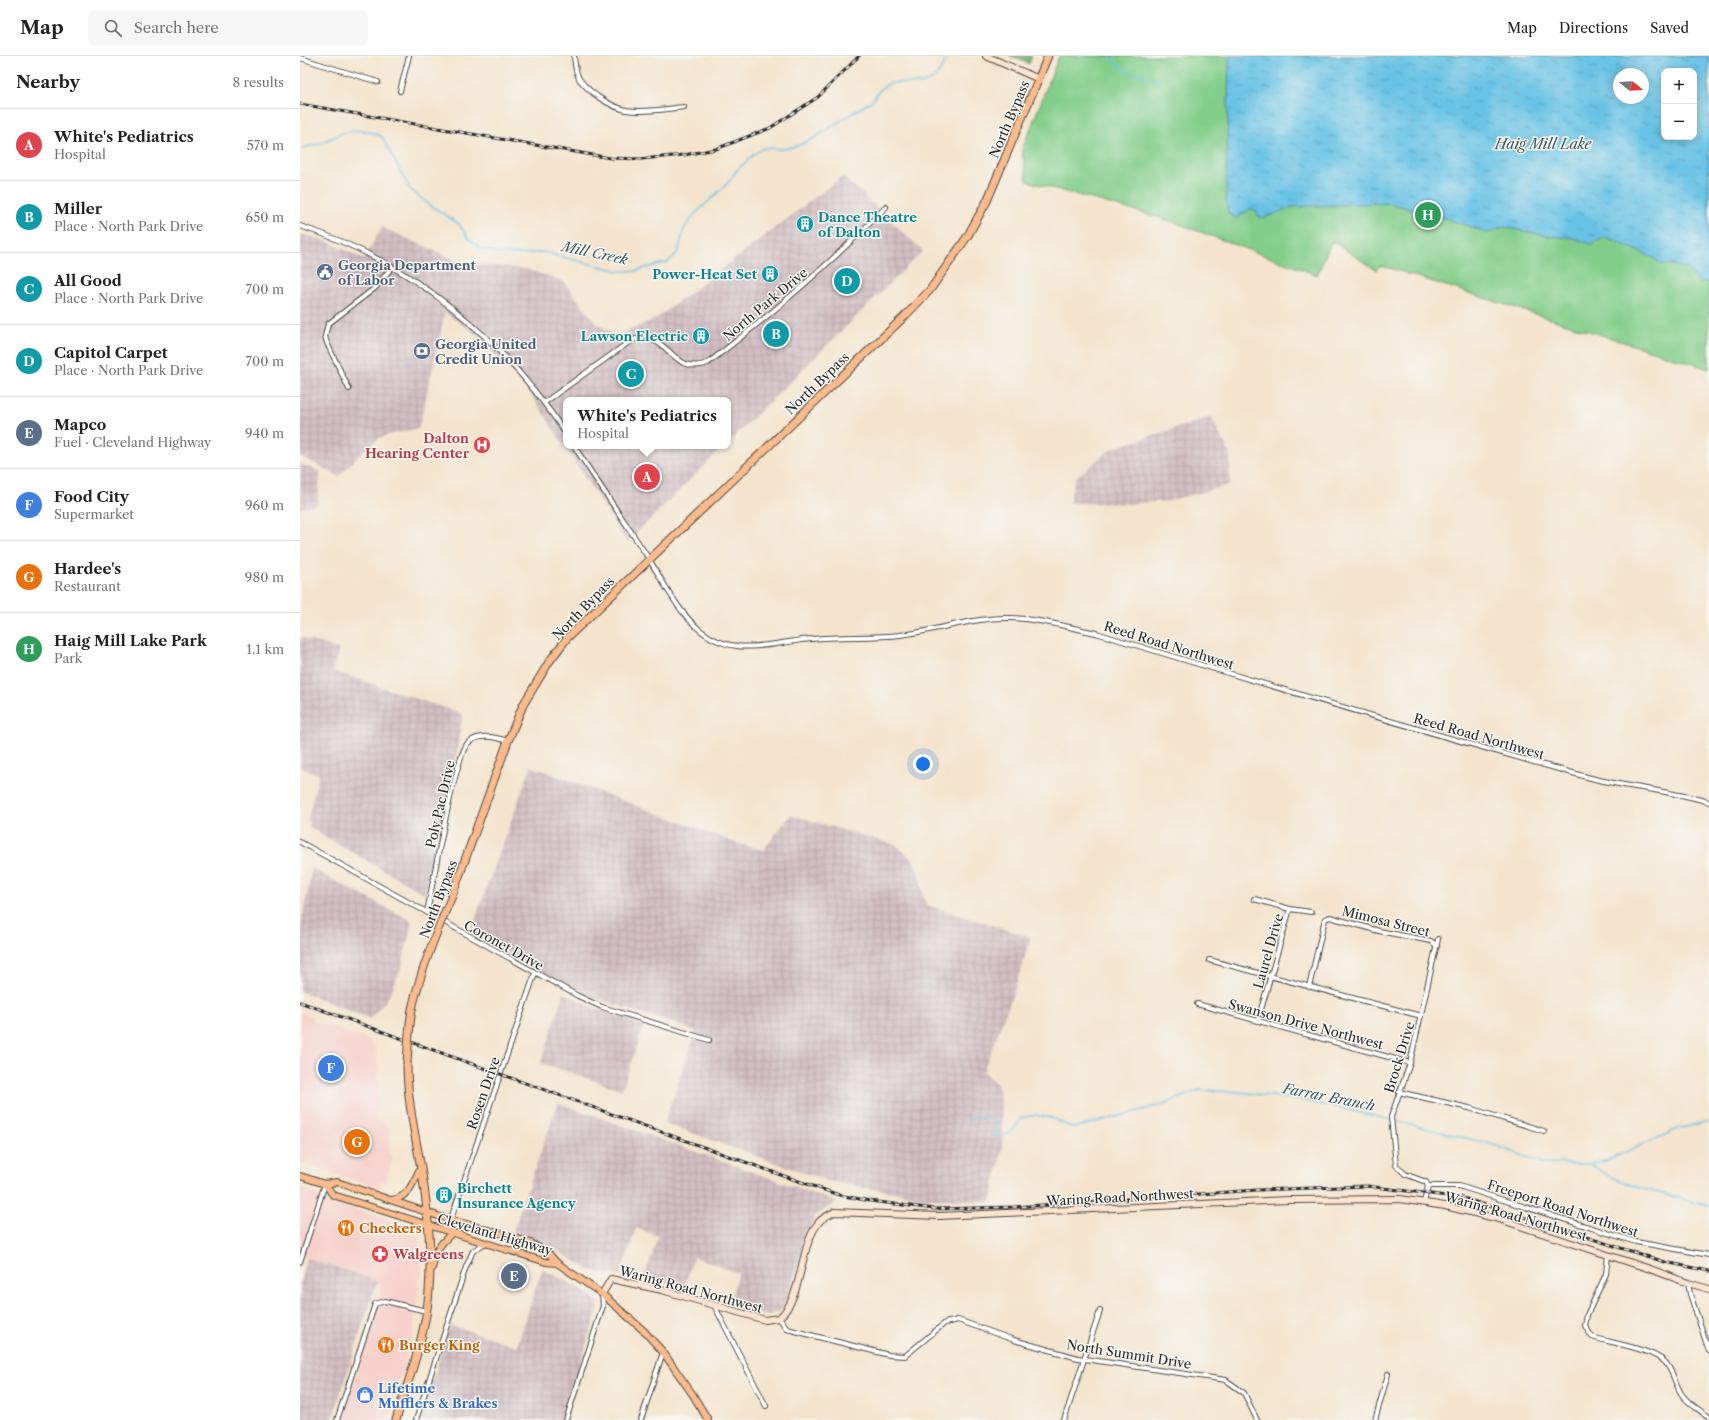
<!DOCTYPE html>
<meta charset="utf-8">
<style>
:root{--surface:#fff;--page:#f6f6f6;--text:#222;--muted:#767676;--line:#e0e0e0;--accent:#c8321e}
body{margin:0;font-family:"Libre Caslon Text",serif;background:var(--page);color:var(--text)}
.controls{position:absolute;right:12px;top:12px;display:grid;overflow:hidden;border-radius:8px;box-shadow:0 2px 10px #0003}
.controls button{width:36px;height:36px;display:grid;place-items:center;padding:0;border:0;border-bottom:1px solid var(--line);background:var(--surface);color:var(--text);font:20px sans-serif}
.compass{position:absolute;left:1313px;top:12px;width:36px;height:36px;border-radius:50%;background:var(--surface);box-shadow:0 2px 10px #0003;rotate:108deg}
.you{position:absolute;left:623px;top:708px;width:14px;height:14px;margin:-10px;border:3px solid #fff;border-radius:50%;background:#1a73e8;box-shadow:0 0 0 6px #1a73e833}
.badge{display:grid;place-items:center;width:26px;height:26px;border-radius:50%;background:var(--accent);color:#fff;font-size:13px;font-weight:700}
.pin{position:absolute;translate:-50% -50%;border:2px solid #fff;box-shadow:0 1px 4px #0006}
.popup{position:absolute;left:263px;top:341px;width:168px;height:52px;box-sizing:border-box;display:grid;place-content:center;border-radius:8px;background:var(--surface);filter:drop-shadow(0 1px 3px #0005);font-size:13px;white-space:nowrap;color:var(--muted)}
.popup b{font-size:15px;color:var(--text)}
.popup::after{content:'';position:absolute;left:50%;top:100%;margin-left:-8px;border:8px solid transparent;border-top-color:var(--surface)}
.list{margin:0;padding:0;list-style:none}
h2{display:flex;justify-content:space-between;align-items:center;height:52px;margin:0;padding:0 16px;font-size:17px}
h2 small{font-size:13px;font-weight:400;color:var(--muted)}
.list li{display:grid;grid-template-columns:26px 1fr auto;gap:12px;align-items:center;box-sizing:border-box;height:72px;padding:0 16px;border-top:1px solid var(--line)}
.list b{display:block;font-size:15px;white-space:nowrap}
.list p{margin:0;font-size:13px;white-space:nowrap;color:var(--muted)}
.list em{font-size:13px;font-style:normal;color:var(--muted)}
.icon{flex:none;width:22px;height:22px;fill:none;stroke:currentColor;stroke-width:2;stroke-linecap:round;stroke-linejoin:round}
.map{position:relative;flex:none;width:1409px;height:1364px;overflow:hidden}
header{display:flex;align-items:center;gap:24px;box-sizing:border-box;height:56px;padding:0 20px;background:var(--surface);border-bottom:1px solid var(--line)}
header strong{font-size:19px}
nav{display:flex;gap:22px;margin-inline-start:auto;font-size:14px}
.search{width:280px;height:36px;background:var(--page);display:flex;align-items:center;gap:10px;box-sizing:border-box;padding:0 14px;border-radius:8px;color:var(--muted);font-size:15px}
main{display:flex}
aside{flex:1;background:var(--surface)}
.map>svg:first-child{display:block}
</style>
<header>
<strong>Map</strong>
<div class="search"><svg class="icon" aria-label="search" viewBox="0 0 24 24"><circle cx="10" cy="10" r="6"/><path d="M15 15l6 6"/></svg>Search here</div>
<nav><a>Map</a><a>Directions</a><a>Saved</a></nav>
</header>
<main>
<aside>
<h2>Nearby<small>8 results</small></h2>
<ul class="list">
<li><span class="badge" style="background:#e0444e">A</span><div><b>White's Pediatrics</b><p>Hospital</p></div><em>570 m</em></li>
<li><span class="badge" style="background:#0f9aa8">B</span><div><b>Miller</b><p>Place · North Park Drive</p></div><em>650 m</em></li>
<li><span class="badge" style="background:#0f9aa8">C</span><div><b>All Good</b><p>Place · North Park Drive</p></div><em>700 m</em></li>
<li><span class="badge" style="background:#0f9aa8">D</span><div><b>Capitol Carpet</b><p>Place · North Park Drive</p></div><em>700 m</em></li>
<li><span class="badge" style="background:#5c6f8a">E</span><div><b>Mapco</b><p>Fuel · Cleveland Highway</p></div><em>940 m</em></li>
<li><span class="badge" style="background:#3f7fe0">F</span><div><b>Food City</b><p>Supermarket</p></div><em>960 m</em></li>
<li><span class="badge" style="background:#e8710a">G</span><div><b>Hardee's</b><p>Restaurant</p></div><em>980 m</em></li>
<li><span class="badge" style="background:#2e9e5b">H</span><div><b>Haig Mill Lake Park</b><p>Park</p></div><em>1.1 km</em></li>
</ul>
</aside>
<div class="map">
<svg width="1409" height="1364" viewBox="0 0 1409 1364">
<defs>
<pattern id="industrial-grid" width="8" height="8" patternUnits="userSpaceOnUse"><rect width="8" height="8" fill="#d2bec2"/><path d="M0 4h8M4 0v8" fill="none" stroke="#b4a3a7"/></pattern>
<pattern id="forest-crowns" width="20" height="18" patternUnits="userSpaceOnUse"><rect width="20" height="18" fill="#69b076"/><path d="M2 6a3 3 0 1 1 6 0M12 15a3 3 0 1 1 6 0" fill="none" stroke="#578f61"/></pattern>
<pattern id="water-ripples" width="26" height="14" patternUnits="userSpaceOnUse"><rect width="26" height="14" fill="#67c2e5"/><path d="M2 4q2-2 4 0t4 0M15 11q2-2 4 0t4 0" fill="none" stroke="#559eba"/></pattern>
</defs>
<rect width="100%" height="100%" fill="#f6f6f2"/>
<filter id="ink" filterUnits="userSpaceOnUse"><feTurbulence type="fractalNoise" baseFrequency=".025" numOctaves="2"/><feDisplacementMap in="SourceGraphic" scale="8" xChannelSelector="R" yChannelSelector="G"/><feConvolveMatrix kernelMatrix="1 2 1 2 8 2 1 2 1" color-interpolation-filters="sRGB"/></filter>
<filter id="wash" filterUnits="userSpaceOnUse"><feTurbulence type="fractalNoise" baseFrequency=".012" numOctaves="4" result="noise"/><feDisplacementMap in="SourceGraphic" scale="16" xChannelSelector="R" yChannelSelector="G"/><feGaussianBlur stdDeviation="0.9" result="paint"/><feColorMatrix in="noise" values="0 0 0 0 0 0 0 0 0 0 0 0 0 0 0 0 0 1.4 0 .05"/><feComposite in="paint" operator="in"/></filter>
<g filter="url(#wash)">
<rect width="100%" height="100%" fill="#f4e4cd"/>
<g fill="#f7d0cb">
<polygon points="0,957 13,961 12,965 66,983 75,991 77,1000 78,1053 76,1063 86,1068 90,1076 89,1099 93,1101 85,1127 81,1125 79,1132 0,1107"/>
<polygon points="0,1132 33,1146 107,1171 114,1175 119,1184 121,1215 112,1284 87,1364 41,1364 77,1255 81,1229 72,1223 0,1199"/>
</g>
<g fill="url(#industrial-grid)">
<polygon points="543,120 623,195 428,387 428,344 266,344 266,390 424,390 327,486 226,331 172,275 145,257 119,372 81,381 66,392 39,420 0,400 0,178 24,184 64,203 82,171 162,207 226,213 263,225 296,267 317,280 357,262"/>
<polygon points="911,361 930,398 930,429 868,445 829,448 769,447 775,422 811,393"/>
<polygon points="0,408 20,415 18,449 1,452 1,533"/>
<polygon points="0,581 39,593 33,615 163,658 149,742 125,838 10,772 8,762 19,718 0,712"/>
<polygon points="231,710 439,788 463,794 491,759 596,789 615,806 626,849 731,881 713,938 683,1016 698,1029 704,1082 691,1146 626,1142 527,1125 364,1067 396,975 283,938 170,877"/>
<polygon points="12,813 112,865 102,911 88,942 70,963 0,935 0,875"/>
<polygon points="264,937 299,953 344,969 322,1034 241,1007"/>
<polygon points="258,1047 538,1146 516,1159 482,1254 468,1260 429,1249 438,1217 394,1201 384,1231 345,1220 358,1180 336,1172 320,1220 304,1218 290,1214 249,1190 213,1175"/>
<polygon points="7,1202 72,1223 77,1226 32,1364 0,1364 0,1226"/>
<polygon points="242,1213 272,1228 300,1247 262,1364 120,1364 150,1269 217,1290"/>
</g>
<polygon fill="url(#forest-crowns)" stroke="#4a6e50" points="710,0 732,0 729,8"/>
<path fill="#82cd8a" stroke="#567c5a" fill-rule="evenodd" d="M759 0H1409V313L1086 211 1080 210 1076 214 1032 185 1017 219 871 165 727 125 722 94ZM1364 15H1394V81H1364ZM1319 18H1343V42H1319Z"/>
<path fill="url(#water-ripples)" stroke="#497688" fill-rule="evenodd" d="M929 0H1409V225L1400 227 1394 222 1388 213 1373 209 1361 208 1352 201 1306 181 1291 188 1273 182 1248 180 1203 171 1187 177 1140 160 1088 147 992 151 964 162 958 160 957 155 950 153 936 163 928 157 926 144ZM1364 15H1394V81H1364ZM1319 18H1343V42H1319Z"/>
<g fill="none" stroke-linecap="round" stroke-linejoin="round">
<g stroke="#67c2e5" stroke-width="1.5">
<path d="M811 0C821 18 844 20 862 25"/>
<path d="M0 93 21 87 42 77 61 74 73 77 82 81 110 133 127 147 159 168 168 182 182 193 200 198H224L243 196 319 215H335L368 206 378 196 384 173 394 159 427 128 437 114 453 99 463 92 483 93 497 90 514 82 573 44C591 10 614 39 635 21 641 17 644 6 648 0"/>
<path d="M667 1064 692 1062 697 1066 693 1080C708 1081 715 1075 721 1062L736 1059 751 1062 774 1072 861 1049 900 1034 939 1036 995 1043 1049 1054 1191 1088 1243 1107 1291 1108 1308 1104 1378 1073 1409 1065"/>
<path d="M1291 1108C1318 1131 1374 1140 1409 1150"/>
</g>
</g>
</g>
<g filter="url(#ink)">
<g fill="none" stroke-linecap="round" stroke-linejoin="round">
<defs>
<g id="street">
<path d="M274 0C275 8 275 17 280 24 290 37 309 50 326 54 344 57 366 53 384 51"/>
<polyline points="0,2 78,26"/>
<polyline points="100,35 109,0"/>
<path d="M0 170C112 206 202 281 266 378"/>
<polyline points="49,333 27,287 25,280 28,268 75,232 92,211"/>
<path d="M245 346 332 284C372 274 370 321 408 307 471 259 530 208 586 151"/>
<path d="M274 390C298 427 323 463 347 500 363 525 377 555 400 574 435 603 472 586 512 583 541 580 571 582 600 579 637 575 672 561 709 562 739 563 768 571 796 577 959 627 1123 675 1287 721 1327 732 1369 734 1409 746"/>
<polyline points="0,786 278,940 302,951 409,984"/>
<polyline points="954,843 990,853 1011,856"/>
<path d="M127 857C132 831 155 699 168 687 179 677 195 681 208 685"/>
<polyline points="909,904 1121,960"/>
<polyline points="1009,931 1025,863 1030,861 1079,875 1131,885 1137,890"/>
<polyline points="897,948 1110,1007"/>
<polyline points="958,964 990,853"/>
<polyline points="1099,1036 1169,1052 1244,1075"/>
<polyline points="1128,1130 1159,1130 1336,1186 1409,1199"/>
<polyline points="1128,1130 1126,1126 1105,1118 1096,1109 1091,1061 1110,1007 1138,883"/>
<polyline points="1124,1146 1128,1130"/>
<polyline points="151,1163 235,917"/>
<path d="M1308 1199 1306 1218 1287 1259 1285 1270 1292 1281C1311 1287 1352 1293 1365 1306 1374 1316 1375 1330 1383 1340 1389 1348 1401 1355 1409 1361"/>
<polyline points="0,1206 25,1128"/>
<polyline points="1388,1227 1390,1238 1409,1295"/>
<polyline points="415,1251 466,1350"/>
<polyline points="479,1262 487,1273 589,1299 605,1300 645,1267 658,1264 714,1284 778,1302 926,1324 944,1337 957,1364"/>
<polyline points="37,1364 75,1248 85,1245 126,1255"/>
<polyline points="116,1364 166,1211 173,1195 185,1187"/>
<polyline points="266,1364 303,1250 302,1238"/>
<polyline points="341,1364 363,1296"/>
<polyline points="764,1364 800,1255"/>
<polyline points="1075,1364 1088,1318"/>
</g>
<g id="secondary">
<polyline points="686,0 739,23"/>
<path d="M302 1238 311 1223 362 1234 465 1264 479 1262C504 1240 498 1192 519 1166 522 1162 529 1159 534 1156L639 1160 989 1144 1100 1143 1145 1150 1199 1163 1350 1213 1388 1227 1409 1233"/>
</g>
<g id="primary">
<polyline points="0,1120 25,1128 37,1126 138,1160 206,1179 231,1187 249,1198 257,1207 302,1238 343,1274 363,1296 393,1339 408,1364"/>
<polyline points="25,1128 33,1139 246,1206 257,1207"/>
<path d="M92 1144C109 1142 114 1124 121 1111"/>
<path d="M132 1212C136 1193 139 1189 153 1176"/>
</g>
<g id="highway">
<polyline points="152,840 208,685 223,649 249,606 267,582 603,262 630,234 667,181 687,145 748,0"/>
<path d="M96 1364C109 1322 126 1279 129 1235 131 1208 130 1182 127 1156 123 1106 107 1058 107 1008"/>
</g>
</defs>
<use href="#street" stroke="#494743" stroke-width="6"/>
<use href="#secondary" stroke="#494743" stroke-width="8"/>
<use href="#primary" stroke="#494743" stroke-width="8"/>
<use href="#highway" stroke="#494743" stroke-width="9"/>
<use href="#street" stroke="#fff" stroke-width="4"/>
<use href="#secondary" stroke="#fde4d1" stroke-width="6"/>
<use href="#primary" stroke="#fbbb8c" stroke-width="6"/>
<use href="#highway" stroke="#fbbb8c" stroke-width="7"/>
<defs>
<g id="rail">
<polyline points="0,48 310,102 341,103 384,99 416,93 470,72 518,41 559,0"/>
<polyline points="0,946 481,1119 539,1139 570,1145 635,1153 714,1151 957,1134 1067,1130 1163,1142 1365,1206 1409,1215"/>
</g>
</defs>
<use href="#rail" stroke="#2b2b2b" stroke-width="3"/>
<use href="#rail" stroke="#f6f6f2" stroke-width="1.5" stroke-dasharray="4.5" stroke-linecap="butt"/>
<defs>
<path id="highway-bridge" d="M107 1008C108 990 109 971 112 953 121 914 136 876 152 840"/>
</defs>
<use href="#highway-bridge" stroke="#494743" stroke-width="9" stroke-linecap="butt"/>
<use href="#highway-bridge" stroke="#fbbb8c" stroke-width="7"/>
</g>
</g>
<defs>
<symbol id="building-disc" viewBox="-11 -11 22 22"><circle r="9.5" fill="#0f9aa8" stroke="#f6f6f2"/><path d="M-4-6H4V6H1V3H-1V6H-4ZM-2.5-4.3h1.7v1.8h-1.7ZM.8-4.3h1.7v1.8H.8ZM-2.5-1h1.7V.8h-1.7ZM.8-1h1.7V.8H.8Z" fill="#fff"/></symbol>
<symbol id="civic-disc" viewBox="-11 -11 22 22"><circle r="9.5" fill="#5c6f8a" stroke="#f6f6f2"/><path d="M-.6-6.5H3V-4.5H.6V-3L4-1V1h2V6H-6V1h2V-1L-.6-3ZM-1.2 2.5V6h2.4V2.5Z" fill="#fff"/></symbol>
<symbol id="bank-disc" viewBox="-11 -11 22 22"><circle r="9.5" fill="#5c6f8a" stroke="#f6f6f2"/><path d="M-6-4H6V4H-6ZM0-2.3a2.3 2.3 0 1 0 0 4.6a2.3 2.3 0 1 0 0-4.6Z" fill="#fff"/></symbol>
<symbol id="hospital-disc" viewBox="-11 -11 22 22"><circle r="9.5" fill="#e0444e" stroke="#f6f6f2"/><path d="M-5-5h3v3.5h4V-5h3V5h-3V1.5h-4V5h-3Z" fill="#fff"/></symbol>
<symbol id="restaurant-disc" viewBox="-11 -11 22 22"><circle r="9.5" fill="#e8710a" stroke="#f6f6f2"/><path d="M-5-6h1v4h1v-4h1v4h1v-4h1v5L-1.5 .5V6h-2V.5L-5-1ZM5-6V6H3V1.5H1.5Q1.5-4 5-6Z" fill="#fff"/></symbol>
<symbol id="pharmacy-disc" viewBox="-11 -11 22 22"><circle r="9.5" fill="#e0444e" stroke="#f6f6f2"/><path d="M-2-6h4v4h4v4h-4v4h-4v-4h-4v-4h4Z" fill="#fff"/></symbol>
<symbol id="shop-disc" viewBox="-11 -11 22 22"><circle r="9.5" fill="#3f7fe0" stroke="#f6f6f2"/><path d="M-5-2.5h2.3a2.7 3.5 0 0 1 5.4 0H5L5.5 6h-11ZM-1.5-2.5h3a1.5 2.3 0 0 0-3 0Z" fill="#fff"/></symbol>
</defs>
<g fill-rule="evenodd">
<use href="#building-disc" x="495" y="158" width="20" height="20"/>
<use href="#civic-disc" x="15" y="206" width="20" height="20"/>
<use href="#building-disc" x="460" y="208" width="20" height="20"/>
<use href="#building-disc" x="391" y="270" width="20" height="20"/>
<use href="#bank-disc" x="112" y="285" width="20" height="20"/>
<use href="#hospital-disc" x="172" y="379" width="20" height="20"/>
<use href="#building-disc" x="134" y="1129" width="20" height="20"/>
<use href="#restaurant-disc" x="36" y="1162" width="20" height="20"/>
<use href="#pharmacy-disc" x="70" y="1188" width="20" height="20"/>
<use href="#restaurant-disc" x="76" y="1279" width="20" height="20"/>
<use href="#shop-disc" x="55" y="1329" width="20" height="20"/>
</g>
<g text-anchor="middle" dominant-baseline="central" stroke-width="3" stroke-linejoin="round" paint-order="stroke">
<g font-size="13" fill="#2b2b2b" stroke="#f6f6f2">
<text transform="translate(709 63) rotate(-67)">North Bypass</text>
<text transform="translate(465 248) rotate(-40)">North Park Drive</text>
<text transform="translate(517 327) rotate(-44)">North Bypass</text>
<text transform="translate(283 552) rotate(-46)">North Bypass</text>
<text transform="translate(869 589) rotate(17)">Reed Road Northwest</text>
<text transform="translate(1179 680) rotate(16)">Reed Road Northwest</text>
<text transform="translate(140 748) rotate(-77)">Poly Pac Drive</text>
<text transform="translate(138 843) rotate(-69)">North Bypass</text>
<text transform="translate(1086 865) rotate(14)">Mimosa Street</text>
<text transform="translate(204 889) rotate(29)">Coronet Drive</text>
<text transform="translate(968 895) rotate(-74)">Laurel Drive</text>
<text transform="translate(1006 968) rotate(15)">Swanson Drive Northwest</text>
<text transform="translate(1099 1001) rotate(-73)">Brock Drive</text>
<text transform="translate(183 1037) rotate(-71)">Rosen Drive</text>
<text transform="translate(820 1141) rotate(-3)">Waring Road Northwest</text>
<text transform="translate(1263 1152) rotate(18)">Freeport Road Northwest</text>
<text transform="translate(1216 1160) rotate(16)">Waring Road Northwest</text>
<text transform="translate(195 1178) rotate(16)">Cleveland Highway</text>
<text transform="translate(391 1233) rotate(15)">Waring Road Northwest</text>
<text transform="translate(829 1298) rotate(9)">North Summit Drive</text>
</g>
<g font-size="13" font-weight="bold" fill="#0d838f" stroke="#f6f6f2" text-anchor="start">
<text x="518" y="161">Dance Theatre<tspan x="518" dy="15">of Dalton</tspan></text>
<text x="457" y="218" text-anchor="end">Power-Heat Set</text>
<text x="388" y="280" text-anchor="end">Lawson Electric</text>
<text x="157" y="1132">Birchett<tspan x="157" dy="15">Insurance Agency</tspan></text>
</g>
<g font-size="13" font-weight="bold" fill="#4e5e75" stroke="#f6f6f2" text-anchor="start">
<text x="38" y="209">Georgia Department<tspan x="38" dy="15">of Labor</tspan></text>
<text x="135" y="288">Georgia United<tspan x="135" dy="15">Credit Union</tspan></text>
</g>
<g font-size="13" font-weight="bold" fill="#be3a42" stroke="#f6f6f2" text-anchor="end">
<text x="169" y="382">Dalton<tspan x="169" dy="15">Hearing Center</tspan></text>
<text x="93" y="1198" text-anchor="start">Walgreens</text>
</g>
<g font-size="13" font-weight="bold" fill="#c56008" stroke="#f6f6f2" text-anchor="start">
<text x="59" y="1172">Checkers</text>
<text x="99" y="1289">Burger King</text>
</g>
<g font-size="13" font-weight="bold" fill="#366cbe" stroke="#f6f6f2" text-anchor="start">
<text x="78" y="1332">Lifetime<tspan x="78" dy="15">Mufflers &amp; Brakes</tspan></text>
</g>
<g font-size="14" font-style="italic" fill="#3d5863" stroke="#f6f6f2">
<text x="1243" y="88">Haig Mill Lake</text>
<text transform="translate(295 197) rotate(12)">Mill Creek</text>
<text transform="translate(1029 1041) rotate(11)">Farrar Branch</text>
</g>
</g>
</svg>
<div class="controls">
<button>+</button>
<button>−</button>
</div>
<svg class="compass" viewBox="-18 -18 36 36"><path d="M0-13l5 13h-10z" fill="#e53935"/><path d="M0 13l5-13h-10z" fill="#767676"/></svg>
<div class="you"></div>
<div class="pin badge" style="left:347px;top:421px;background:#e0444e">A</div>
<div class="popup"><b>White's Pediatrics</b>Hospital</div>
<div class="pin badge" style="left:476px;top:278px;background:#0f9aa8">B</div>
<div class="pin badge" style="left:331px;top:318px;background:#0f9aa8">C</div>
<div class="pin badge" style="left:547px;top:225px;background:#0f9aa8">D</div>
<div class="pin badge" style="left:214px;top:1220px;background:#5c6f8a">E</div>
<div class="pin badge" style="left:31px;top:1012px;background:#3f7fe0">F</div>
<div class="pin badge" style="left:57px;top:1086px;background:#e8710a">G</div>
<div class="pin badge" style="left:1128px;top:159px;background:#2e9e5b">H</div>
</div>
</main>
